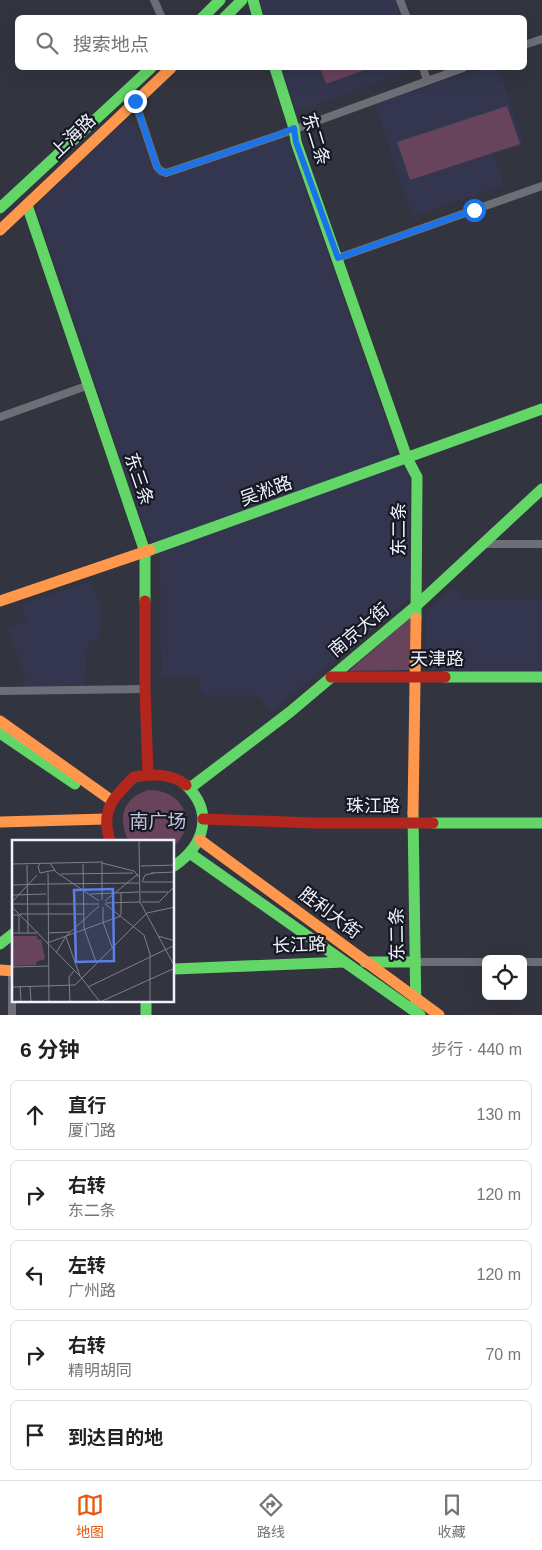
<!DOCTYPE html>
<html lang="zh">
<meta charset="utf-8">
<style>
:root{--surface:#fff;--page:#f2f2f2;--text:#222;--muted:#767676;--line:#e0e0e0;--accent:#ea580c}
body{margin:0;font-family:Arial,"Noto Sans SC",sans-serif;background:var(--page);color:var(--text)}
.controls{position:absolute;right:15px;bottom:15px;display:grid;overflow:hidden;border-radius:8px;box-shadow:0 5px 20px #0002}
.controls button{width:45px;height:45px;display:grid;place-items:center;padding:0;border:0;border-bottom:1px solid var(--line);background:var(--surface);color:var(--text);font:25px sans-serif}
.stop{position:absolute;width:15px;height:15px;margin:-11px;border:4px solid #1a73e8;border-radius:50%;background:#fff}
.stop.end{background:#1a73e8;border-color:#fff;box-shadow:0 1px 5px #0008}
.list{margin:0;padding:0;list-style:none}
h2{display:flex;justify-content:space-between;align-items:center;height:65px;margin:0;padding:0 20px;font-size:21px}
h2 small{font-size:16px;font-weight:400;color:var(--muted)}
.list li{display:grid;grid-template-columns:32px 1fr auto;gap:15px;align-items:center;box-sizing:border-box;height:70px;margin:0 10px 10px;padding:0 10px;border:1px solid var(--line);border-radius:8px}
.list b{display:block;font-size:19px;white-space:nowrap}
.list p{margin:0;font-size:16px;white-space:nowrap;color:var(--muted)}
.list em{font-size:16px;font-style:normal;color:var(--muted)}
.icon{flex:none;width:28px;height:28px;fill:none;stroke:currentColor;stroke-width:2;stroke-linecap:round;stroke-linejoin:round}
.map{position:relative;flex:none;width:542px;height:1015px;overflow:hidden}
.search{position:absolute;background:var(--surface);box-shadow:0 5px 20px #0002;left:15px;right:15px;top:15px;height:55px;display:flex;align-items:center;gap:12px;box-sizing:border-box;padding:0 18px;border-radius:8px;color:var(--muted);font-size:19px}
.sheet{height:465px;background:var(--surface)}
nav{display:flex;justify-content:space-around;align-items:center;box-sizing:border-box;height:70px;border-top:1px solid var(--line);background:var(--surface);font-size:14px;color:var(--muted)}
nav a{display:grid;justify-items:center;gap:2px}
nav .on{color:var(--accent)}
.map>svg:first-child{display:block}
</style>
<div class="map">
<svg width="542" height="1015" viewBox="0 0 542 1015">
<rect width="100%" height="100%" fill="#32343f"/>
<g fill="#34364f">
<polygon points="265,0 395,0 401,17 263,17 258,3"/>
<polygon points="281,68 418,68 297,111"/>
<polygon points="483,68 498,68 524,145 493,155 504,185 413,216 375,104"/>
<polygon points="126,121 135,124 140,133 151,166 155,172 160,174 279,137 289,142 395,446 395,452 391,459 156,542 148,538 37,212 38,203 42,199 122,123"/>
<polygon points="410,462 410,598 271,712 257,695 206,695 199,689 199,677 161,678 160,551"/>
<polygon points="91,581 104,619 101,619 98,639 88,642 84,686 24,687 25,675 7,629 27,621 21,605"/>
<polygon points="455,587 466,599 542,600 542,671 426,670 426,611"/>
</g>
<g fill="#67435c">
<polygon points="320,68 370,68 326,84"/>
<polygon points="507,106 520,144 410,180 397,142"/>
<polygon points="410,618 410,670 349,671"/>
<path d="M148 790C182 789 200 823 174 846V841L128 840C118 817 122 799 148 790Z"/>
</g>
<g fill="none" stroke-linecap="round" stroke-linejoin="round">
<g stroke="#6d6e76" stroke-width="8">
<polyline points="154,0 162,18"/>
<polyline points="400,0 407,18"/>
<polyline points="524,45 542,39"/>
<polyline points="423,68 427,80"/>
<polyline points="135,101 157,167 161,171 166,173 276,136 463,68"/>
<polyline points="338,258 542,186"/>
<polyline points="0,417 89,385"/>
<polyline points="483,544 542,544"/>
<polyline points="0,691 145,689"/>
<polyline points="415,962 486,962"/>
<polyline points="523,962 542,962"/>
<polyline points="12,1015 12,971"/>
</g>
<g stroke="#63d668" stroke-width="11">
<polyline points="253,0 258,18"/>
<polyline points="202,18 220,0"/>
<polyline points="224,18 242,0"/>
<polyline points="275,68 294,128 296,142 407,458 417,477 416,618"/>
<polyline points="27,205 145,552 145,601"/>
<polyline points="0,208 151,68"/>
<polyline points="150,550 542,409"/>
<polyline points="445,677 542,677"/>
<polyline points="0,733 75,784"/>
<polyline points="190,788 290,712 417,605 542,489"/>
<polyline points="413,813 416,1015"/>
<polyline points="433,823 542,823"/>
<polyline points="191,854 420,1015"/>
<path d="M174 866C205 845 214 812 186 785"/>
<polyline points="0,944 14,933"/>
<polyline points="365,962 415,962"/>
<polyline points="174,969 344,962"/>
<polyline points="146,1001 146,1015"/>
</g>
<g stroke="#ff974d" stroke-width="11">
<polyline points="0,230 171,68"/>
<polyline points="0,601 150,550"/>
<polyline points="0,721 111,800"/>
<polyline points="413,813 416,618"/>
<polyline points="0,822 105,819"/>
<polyline points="200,840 439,1015"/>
<polyline points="0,970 14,971"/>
</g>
<g stroke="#b3261e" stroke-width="11">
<polyline points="145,601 145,689 148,775"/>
<polyline points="331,677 445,677"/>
<polyline points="203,819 314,823 433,823"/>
<path d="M110 841C100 810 113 798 134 777 152 774 171 773 186 785"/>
</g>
</g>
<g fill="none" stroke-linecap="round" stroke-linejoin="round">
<polyline stroke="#1a73e8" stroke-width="6" points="135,101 157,167 161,171 166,173 276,136 294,128 296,142 338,258 474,210"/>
</g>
<g text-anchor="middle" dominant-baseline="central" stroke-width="4.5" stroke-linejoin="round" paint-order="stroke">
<g font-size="18" fill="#eff1fe" stroke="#171922">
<text transform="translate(73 136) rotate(-44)">上海路</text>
<text transform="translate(316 139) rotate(73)">东二条</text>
<text transform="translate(139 479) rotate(71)">东三条</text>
<text transform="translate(266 491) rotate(-20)">吴淞路</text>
<text transform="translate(399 529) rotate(-90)">东二条</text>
<text transform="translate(359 630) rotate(-40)">南京大街</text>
<text x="437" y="659">天津路</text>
<text x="373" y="806">珠江路</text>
<text transform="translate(330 913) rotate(37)">胜利大街</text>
<text transform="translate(397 934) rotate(-91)">东二条</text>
<text transform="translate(299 945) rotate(-2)">长江路</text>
</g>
<g font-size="19" fill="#bec2dc" stroke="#171922">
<text x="158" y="821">南广场</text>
</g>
</g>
<g transform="translate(12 840)">
<rect width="162" height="162" fill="#32343f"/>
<path d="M0 96H25L26 100 29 99 33 119 24 122V125L0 126Z" fill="#67435c"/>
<path fill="none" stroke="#7e808b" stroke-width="1" d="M127 0 128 62 163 127M38 23 44 32 87 61M90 23V60M90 23 122 31 127 37M0 24 91 22M28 24 26 26 28 33 43 30M71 24 72 88 84 122M15 25 16 93M129 26 163 25M36 33 37 162M139 33 163 32M49 34 121 33M130 42 133 35 142 33M131 42H163M35 44 127 43M0 45 34 44M109 52V75M129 52H156M78 54 127 52M0 55 34 54M93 61 126 34M0 62 25 35M130 62H147L163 46M93 63 128 62M1 64H87M93 64 132 95 138 114V162M0 67 68 136 88 162M91 67V82L100 107M135 73 163 67M8 74H72M0 75H7V93M0 93H25M36 93 58 92M146 96 163 101M54 97 68 136M35 103 109 76M44 113 54 96 87 66M0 127 36 126M8 146 9 162M18 146 19 162M0 147 63 145 135 73M76 147 163 105M58 162 57 137 62 131M88 162 163 128"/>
<path fill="#5c7fe3" fill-opacity="0.15" stroke="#5c7fe3" stroke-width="2.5" d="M101 49 102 121 64 122 62 50Z"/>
<rect width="162" height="162" fill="none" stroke="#eff1fe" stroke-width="2.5"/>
</g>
</svg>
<div class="controls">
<button><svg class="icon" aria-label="locate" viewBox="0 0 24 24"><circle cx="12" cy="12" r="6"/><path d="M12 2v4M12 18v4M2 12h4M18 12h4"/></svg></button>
</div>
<div class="stop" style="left:474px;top:210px"></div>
<div class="stop end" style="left:135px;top:101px"></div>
<div class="search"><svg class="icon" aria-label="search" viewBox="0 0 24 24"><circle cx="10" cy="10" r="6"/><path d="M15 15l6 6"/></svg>搜索地点</div>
</div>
<section class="sheet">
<h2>6 分钟<small>步行 · 440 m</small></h2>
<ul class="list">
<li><svg class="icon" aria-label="ahead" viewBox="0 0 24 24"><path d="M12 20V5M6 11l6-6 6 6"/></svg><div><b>直行</b><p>厦门路</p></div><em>130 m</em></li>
<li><svg class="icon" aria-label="right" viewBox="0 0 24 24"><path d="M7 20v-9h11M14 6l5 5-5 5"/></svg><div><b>右转</b><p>东二条</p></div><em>120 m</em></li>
<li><svg class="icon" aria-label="left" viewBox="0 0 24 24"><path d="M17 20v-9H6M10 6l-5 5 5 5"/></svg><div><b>左转</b><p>广州路</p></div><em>120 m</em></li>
<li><svg class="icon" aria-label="right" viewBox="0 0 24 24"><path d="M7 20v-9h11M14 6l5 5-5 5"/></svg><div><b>右转</b><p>精明胡同</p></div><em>70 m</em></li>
<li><svg class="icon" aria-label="arrive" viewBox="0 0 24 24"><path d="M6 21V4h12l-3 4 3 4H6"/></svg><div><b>到达目的地</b></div></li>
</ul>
</section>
<nav>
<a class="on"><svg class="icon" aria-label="map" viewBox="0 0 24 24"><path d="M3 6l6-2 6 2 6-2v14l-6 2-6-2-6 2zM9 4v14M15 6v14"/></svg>地图</a>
<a><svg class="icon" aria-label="directions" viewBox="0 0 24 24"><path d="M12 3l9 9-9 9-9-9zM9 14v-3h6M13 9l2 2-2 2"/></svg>路线</a>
<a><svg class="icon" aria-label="saved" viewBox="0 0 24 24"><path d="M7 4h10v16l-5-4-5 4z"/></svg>收藏</a>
</nav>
